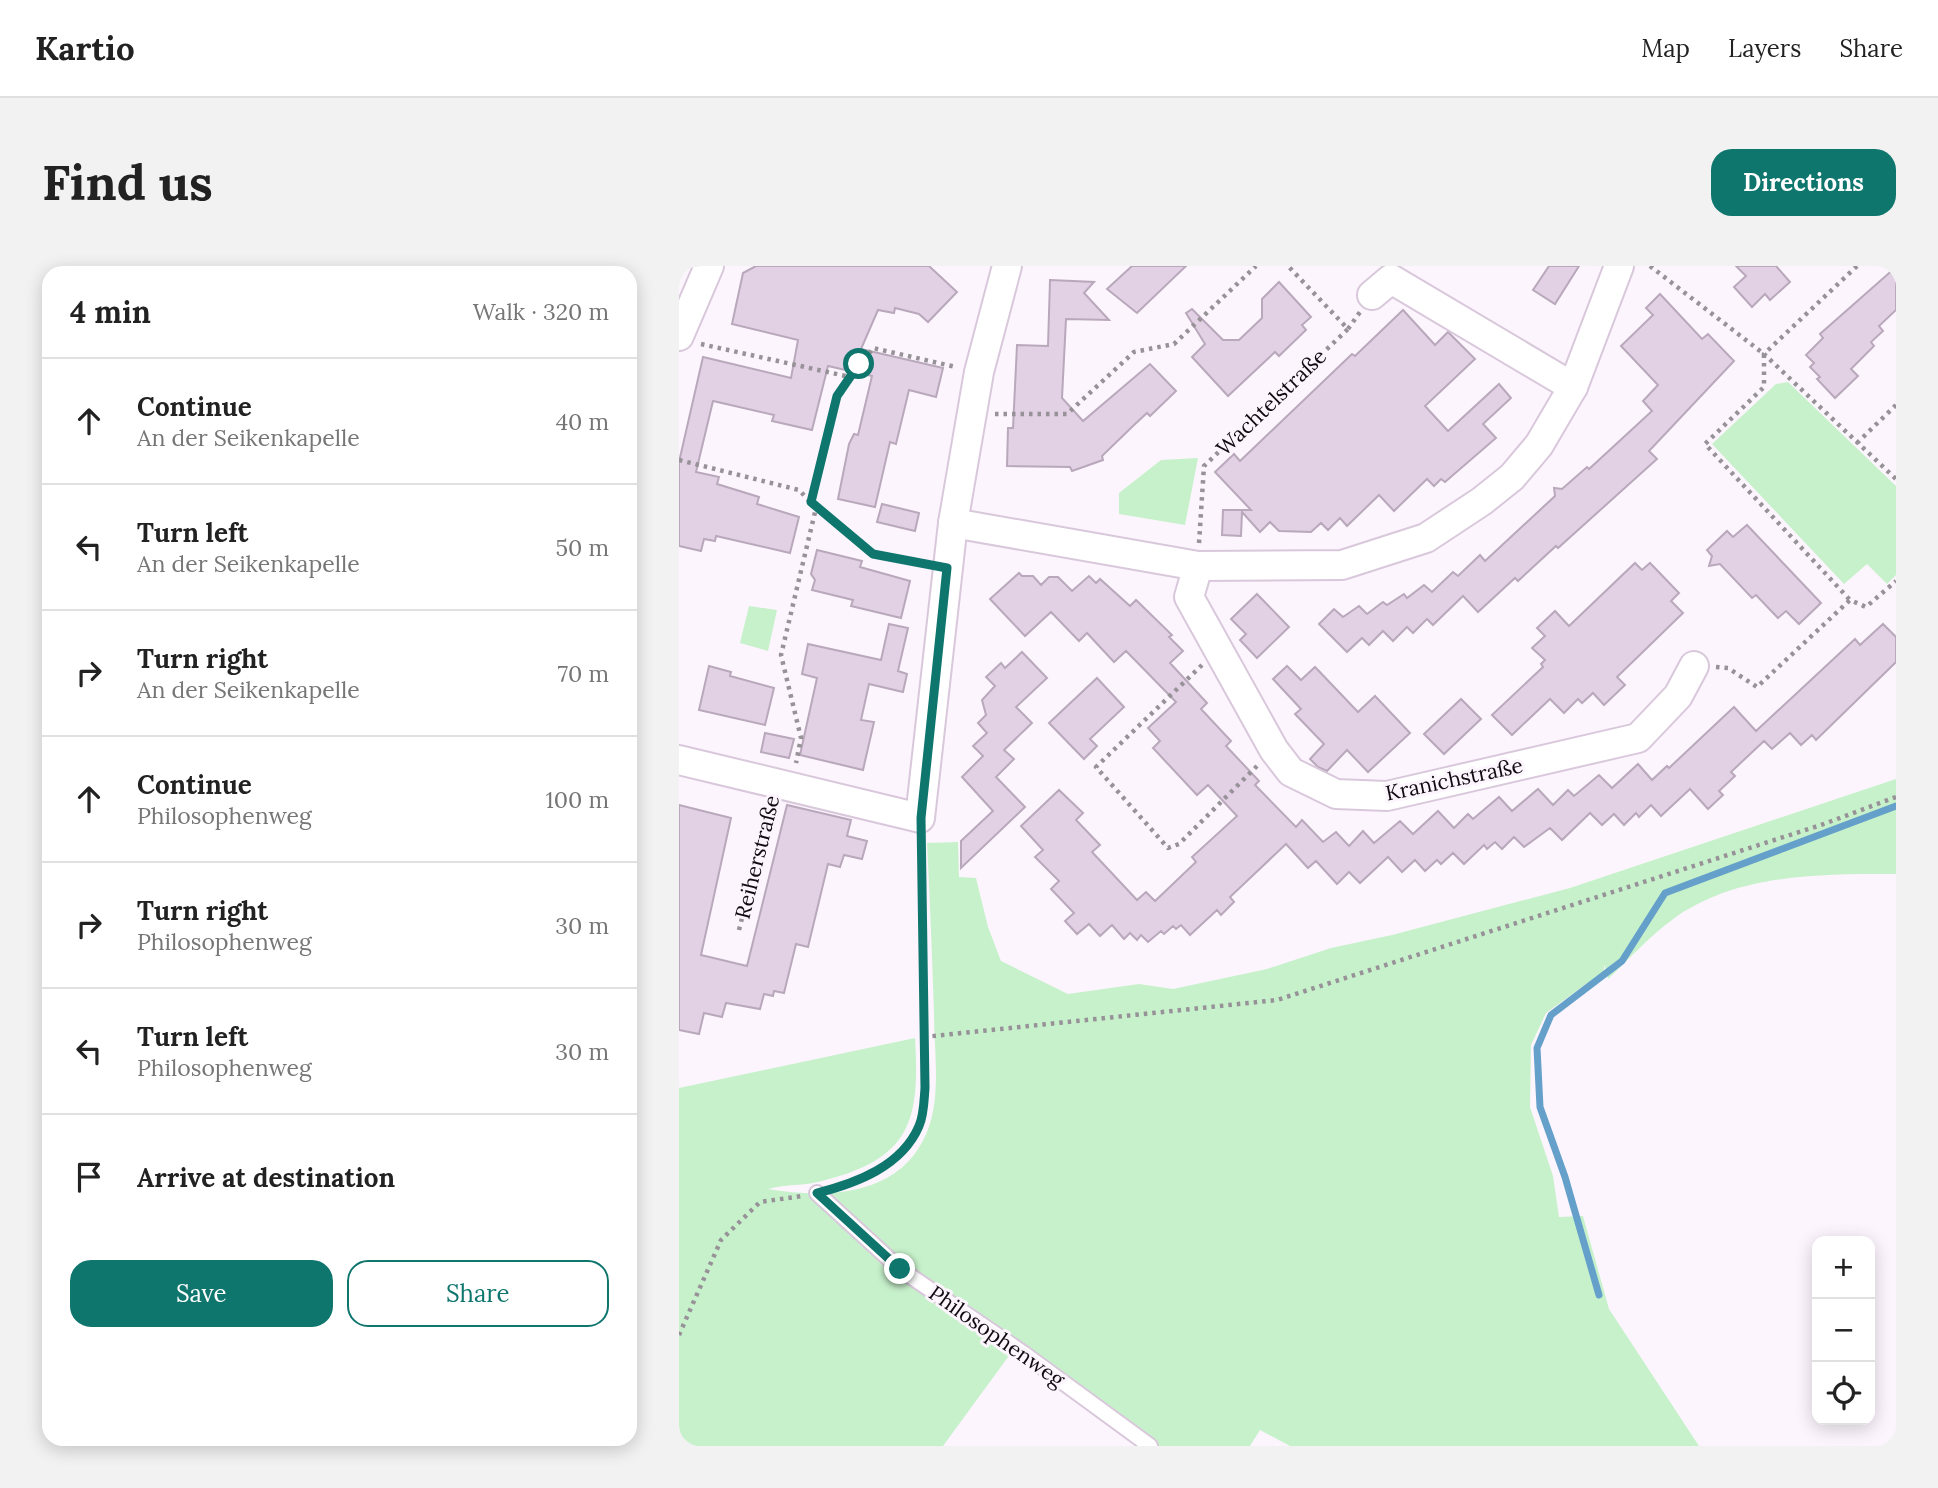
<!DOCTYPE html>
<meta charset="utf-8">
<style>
:root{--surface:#fff;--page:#f2f2f2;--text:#222;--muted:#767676;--line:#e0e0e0;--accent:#0f766e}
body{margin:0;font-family:Lora,serif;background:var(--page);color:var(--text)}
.controls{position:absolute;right:21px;bottom:21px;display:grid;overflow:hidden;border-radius:14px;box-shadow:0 4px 18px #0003}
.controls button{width:63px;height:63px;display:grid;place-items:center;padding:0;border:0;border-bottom:2px solid var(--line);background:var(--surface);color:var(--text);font:35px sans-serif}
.stop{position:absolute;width:21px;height:21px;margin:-16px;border:5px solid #0f766e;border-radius:50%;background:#fff}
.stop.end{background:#0f766e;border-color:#fff;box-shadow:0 2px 7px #0008}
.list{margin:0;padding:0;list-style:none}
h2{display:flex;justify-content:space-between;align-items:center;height:91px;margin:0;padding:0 28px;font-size:30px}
h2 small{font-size:23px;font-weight:400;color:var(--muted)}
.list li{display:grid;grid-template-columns:46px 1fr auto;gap:21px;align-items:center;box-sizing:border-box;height:126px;padding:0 28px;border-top:2px solid var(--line)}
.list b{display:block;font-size:26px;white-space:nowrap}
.list p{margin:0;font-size:23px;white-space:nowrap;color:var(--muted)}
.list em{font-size:23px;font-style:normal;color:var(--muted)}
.actions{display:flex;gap:14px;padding:21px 28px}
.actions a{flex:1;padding:16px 0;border:2px solid var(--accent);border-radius:21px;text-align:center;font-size:24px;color:var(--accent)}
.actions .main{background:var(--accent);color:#fff}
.icon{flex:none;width:38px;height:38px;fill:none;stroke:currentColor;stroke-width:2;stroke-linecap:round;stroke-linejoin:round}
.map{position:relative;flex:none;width:1217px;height:1180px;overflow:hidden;border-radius:21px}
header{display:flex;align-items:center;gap:42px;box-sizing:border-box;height:98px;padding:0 35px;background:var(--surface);border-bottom:2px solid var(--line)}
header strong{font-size:33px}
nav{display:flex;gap:38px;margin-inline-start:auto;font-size:24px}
.intro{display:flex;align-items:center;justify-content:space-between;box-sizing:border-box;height:168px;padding:0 42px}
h1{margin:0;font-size:49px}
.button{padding:18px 32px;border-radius:21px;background:var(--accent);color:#fff;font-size:24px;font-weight:700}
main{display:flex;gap:42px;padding:0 42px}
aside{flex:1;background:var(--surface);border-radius:21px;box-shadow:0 4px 18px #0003}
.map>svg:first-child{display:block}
</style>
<header>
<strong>Kartio</strong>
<nav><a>Map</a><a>Layers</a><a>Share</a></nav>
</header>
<div class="intro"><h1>Find us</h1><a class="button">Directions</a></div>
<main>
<aside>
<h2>4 min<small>Walk · 320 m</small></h2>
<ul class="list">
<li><svg class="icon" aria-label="ahead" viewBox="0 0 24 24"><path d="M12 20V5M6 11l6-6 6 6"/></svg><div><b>Continue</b><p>An der Seikenkapelle</p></div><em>40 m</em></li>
<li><svg class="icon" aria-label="left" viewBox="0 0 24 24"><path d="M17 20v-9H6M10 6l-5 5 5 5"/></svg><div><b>Turn left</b><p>An der Seikenkapelle</p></div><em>50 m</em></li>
<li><svg class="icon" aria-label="right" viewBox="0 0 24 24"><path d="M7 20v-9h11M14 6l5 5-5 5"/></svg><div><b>Turn right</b><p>An der Seikenkapelle</p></div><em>70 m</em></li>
<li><svg class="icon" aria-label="ahead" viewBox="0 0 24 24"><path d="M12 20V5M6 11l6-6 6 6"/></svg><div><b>Continue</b><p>Philosophenweg</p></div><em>100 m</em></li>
<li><svg class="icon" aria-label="right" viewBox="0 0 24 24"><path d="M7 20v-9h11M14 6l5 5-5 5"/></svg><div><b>Turn right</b><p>Philosophenweg</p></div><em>30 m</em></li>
<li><svg class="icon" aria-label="left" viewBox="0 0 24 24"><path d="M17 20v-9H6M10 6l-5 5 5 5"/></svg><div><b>Turn left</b><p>Philosophenweg</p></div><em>30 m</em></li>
<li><svg class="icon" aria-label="arrive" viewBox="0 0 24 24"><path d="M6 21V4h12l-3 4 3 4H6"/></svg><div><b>Arrive at destination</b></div></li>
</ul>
<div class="actions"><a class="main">Save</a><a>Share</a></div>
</aside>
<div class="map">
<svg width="1217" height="1180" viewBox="0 0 1217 1180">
<rect width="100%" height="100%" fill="#fcf5fd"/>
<g fill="#c7f1cb">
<polygon points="1109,116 1217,220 1217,309 1208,318 1188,298 1165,318 1033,178 1097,118"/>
<polygon points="519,192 506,259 440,248 440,227 482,194"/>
<polygon points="70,340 98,344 89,385 61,377"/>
<path d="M1217 513V608C1143 608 1056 607 993 654 970 671 950 693 929 713L925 698V705L867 747 852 779 851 841 874 910 880 951 904 950 930 1043 1020 1180H611L581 1164 571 1180H464L332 1087 264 1180H0V822L236 772C241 855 232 893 143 915 125 920 107 918 89 923 154 934 231 929 252 854 261 822 255 780 255 747 253 690 251 634 248 577L279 576 280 611 297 612 309 661 322 695 389 728 460 718 494 723 588 703 652 682 713 669 891 622Z"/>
</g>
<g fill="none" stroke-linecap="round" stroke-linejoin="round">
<polyline stroke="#65a0ca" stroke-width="7" points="920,1029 886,911 861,841 858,782 872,749 943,695 986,627 1217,540"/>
</g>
<g fill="#e2d0e4" stroke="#b9a8bb" stroke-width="2">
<polygon points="77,0 250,0 278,26 249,56 240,48 216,42 215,47 199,44 182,83 264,102 257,131 230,124 217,178 211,176 196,241 159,233 170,178 175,168 179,169 193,110 149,100 133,164 93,155 95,149 34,135 17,206 40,211 38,218 80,231 78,238 120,251 111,287 37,270 36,275 25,273 22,285 0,280 0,196 24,91 112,112 119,74 53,58 64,7"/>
<polygon points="453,0 507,0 458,47 428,23"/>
<polygon points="870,0 900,0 876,38 854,24"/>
<polygon points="1057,0 1097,0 1111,16 1091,34 1086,28 1073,41 1055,21 1067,10"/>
<polygon points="1217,1 1217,44 1200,60 1204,65 1192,76 1195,80 1172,103 1179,110 1156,132 1138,113 1141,111 1131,101 1135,97 1127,89 1144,72 1141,68"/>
<polygon points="371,14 415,16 405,27 430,54 387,53 383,132 404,155 471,98 497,125 471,150 468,147 455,159 423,190 424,194 393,205 391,201 328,200 329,162 334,162 338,79 369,80"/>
<polygon points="600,16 632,51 623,59 627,64 600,90 596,86 549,130 513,91 526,78 507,47 513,43 544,74 560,74 583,52 583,33"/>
<polygon points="981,28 1023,73 1029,68 1055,95 970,185 978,193 879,282 877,280 839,315 836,312 799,346 784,330 754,359 748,353 734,367 728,361 714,375 704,365 690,379 683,372 668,386 640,358 655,343 664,351 680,340 688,348 704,336 708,339 725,328 728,332 745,319 753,326 774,306 779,310 801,289 806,295 876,230 875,222 883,223 908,201 910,203 973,145 964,135 979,119 942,80 974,49 967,42"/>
<polygon points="724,44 756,79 769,66 796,93 746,140 769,165 820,118 832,132 804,158 817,172 766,216 762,213 755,220 748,213 715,245 700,229 668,260 661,252 649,264 642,257 632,266 600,265 591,256 581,266 563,246 562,270 543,269 544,244 572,244 536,206 555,188 561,195 673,88 676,90"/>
<polygon points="203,238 240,247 236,265 198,256"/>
<polygon points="1068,259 1142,337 1120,358 1107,345 1099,352 1077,329 1073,332 1041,298 1030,300 1033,290 1028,284 1048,265 1054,271"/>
<polygon points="138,284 183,295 181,301 231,315 222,352 172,340 174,334 133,324 136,314 132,308"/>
<polygon points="956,297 963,304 971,297 1000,327 992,335 1004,347 938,411 946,419 925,439 914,427 903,437 899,433 885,447 871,433 833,469 813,449 864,401 862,398 866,394 853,382 866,370 858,362 876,345 890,360"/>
<polygon points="340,307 343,310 354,310 362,319 370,311 379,311 393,325 410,310 417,317 421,313 451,340 457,334 493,369 490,371 504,385 491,397 528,437 522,443 552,475 547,480 580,515 576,519 617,561 623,554 644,576 657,566 670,580 684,565 695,577 721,555 734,568 759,545 775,562 789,548 794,553 820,531 833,545 859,523 874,539 889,524 895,530 920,509 933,522 959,498 973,514 988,500 990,502 1055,441 1077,465 1176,373 1181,379 1204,358 1217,371 1217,396 1137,474 1133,469 1122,479 1111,467 1093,483 1085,475 1052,506 1056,510 1040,525 1044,529 1029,543 1011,523 982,550 972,539 960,551 957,547 945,559 935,548 923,559 911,547 883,574 871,562 845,581 835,571 823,583 816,576 808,583 805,579 785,598 774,587 762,598 758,594 746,605 736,594 723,606 709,591 681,617 670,606 658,618 637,595 629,602 607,578 551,631 555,636 542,649 538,644 511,669 502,659 497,663 494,660 485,668 482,665 469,676 462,669 458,674 451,667 445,673 433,659 421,670 410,658 398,668 386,655 395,647 372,623 380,615 356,591 364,584 342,560 380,524 404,547 397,554 421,579 413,586 458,634 467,626 476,635 517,596 513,591 558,550 529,519 518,529 474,482 481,475 469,462 497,436 447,385 435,396 408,367 400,375 372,346 346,370 311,333"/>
<polygon points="578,328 610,361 578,392 561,374 567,368 552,353"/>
<polygon points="210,358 229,362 219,405 228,408 224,426 190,418 182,454 195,456 184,504 121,489 138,412 123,408 129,378 202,394"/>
<polygon points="343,386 368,412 337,441 353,457 325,484 335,493 317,511 346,541 282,602 282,575 314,545 283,511 304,490 294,480 308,467 299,457 307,449 303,434 316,420 307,411 322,397 326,402"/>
<polygon points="30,400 52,406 51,410 95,422 86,459 20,444"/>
<polygon points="608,400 622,414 636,401 679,446 696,430 731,467 689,506 668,484 648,505 639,501 631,493 645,478 616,448 622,443 594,413"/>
<polygon points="418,412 445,441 411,473 418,480 405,493 370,457"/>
<polygon points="782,433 802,453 765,488 745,468"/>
<polygon points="86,467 115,473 110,492 82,486"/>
<polygon points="0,539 52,552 22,689 68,700 108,539 172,554 168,570 188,575 183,593 165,589 161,601 149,598 129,681 117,678 105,727 95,725 94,730 85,728 81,743 47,737 43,751 25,747 20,768 0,764"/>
</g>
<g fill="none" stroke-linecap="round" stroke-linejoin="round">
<defs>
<polyline id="lane" points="138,927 221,1003 344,1087 471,1180"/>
<g id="street">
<polyline points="693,29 712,13 894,121"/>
<polyline points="0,70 30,0"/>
<polyline points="274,257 519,300 663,299 747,272 803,235 833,211 860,179 894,121 940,0"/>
<polyline points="519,300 510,331 595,484 612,506 657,528 708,530 959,472 999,430 1015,400"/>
<polyline points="0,494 241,552 274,257 300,106 328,0"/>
</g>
</defs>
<use href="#lane" stroke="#d9c8db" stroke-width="18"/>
<use href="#street" stroke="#d9c8db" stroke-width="32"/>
<g stroke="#979198" stroke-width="4.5" stroke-dasharray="3.5 5" stroke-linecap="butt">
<polyline points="971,0 1085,88 1085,121 1026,178 1171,334"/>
<polyline points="1178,0 1085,88 1217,213"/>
<polyline points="669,63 681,46"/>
<polyline points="22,78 171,111"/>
<polyline points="316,148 388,148 455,86 495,78 577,0"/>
<polyline points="1178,177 1217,139"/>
<polyline points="0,194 120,224 137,242 102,389 122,472 117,497"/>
<polyline points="132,235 158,130 194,82 277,101"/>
<polyline points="137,242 194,288 246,298"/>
<polyline points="520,277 525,200 669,63 609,0"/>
<polyline points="523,399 417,501 489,582 500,578 579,499"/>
<polyline points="1037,401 1049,402 1078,421 1171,334 1187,341 1217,315"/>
<polyline points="60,664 91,540"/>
<polyline points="245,771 598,734 1142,559 1217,531"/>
<path d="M159 922C191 914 227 891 240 860 245 849 245 834 246 822L242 574"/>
<polyline points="0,1069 42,974 81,936 123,930"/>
</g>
<use href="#lane" stroke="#fff" stroke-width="14"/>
<use href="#street" stroke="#fff" stroke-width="28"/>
</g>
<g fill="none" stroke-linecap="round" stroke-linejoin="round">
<path stroke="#0f766e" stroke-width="9" d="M180 98 158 130 132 236 194 288 268 302 242 552 246 822C245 834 245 849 240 860 223 900 178 917 138 927L221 1003"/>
</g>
<g text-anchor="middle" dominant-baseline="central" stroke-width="6" stroke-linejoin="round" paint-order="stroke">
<g font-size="21" fill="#110b11" stroke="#fcf5fd">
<text transform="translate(592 136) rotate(-44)">Wachtelstraße</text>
<text transform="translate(775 513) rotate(-12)">Kranichstraße</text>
<text transform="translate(78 591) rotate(-76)">Reiherstraße</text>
<text transform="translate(318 1070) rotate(35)">Philosophenweg</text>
</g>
</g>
</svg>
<div class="controls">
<button>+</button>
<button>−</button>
<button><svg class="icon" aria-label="locate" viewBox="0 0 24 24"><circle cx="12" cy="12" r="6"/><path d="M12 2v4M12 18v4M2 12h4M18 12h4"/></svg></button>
</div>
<div class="stop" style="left:180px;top:98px"></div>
<div class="stop end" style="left:221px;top:1003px"></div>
</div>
</main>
